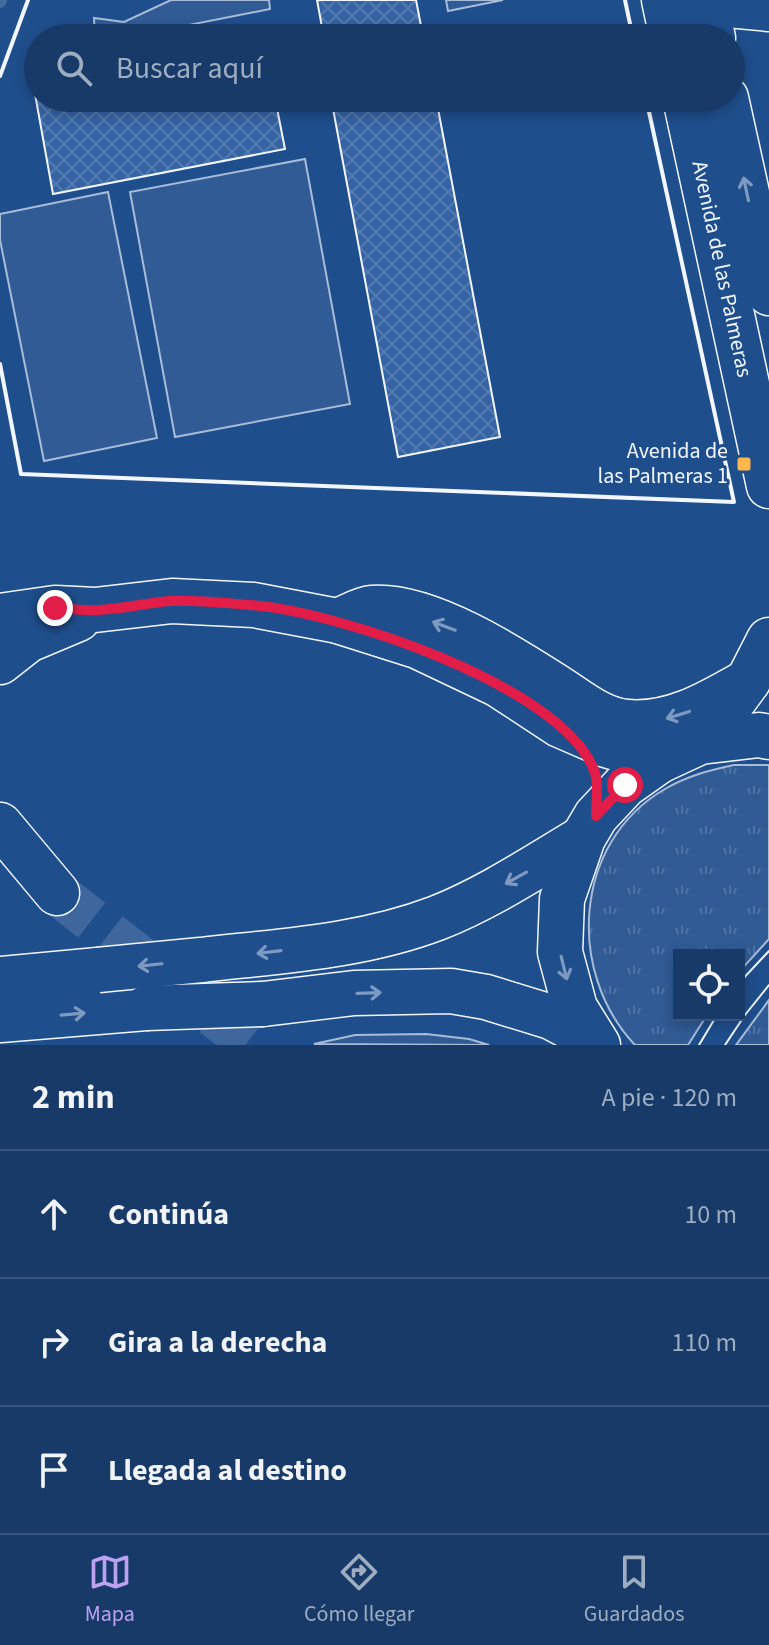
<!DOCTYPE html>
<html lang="es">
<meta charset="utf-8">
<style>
:root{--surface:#173a69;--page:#20416f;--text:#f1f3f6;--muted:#9eadc0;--line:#36547d;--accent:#bca0f2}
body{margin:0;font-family:"Source Sans 3",sans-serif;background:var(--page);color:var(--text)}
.controls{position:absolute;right:24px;bottom:24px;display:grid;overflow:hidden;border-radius:0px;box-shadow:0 4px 12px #0003}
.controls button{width:72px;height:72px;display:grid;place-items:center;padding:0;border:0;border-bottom:2px solid var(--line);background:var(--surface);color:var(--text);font:40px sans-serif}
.stop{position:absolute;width:24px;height:24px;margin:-18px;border:6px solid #e11d48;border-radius:50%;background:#fff}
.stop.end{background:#e11d48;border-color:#fff;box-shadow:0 2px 8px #0008}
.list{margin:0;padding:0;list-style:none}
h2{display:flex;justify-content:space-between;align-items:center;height:104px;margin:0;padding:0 32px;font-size:34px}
h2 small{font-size:26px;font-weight:400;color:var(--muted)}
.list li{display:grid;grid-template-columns:52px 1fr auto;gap:24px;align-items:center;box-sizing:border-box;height:128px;padding:0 32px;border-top:2px solid var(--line)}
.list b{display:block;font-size:30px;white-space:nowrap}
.list em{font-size:26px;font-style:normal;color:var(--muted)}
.icon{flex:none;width:44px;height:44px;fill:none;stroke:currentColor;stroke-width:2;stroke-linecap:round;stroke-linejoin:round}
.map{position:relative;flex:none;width:769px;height:1045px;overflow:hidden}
.search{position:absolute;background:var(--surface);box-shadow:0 4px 12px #0003;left:24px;right:24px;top:24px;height:88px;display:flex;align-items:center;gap:20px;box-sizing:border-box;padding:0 28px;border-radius:44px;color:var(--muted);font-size:30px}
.sheet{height:488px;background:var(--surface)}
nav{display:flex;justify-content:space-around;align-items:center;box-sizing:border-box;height:112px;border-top:2px solid var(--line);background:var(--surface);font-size:22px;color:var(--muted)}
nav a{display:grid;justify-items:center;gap:4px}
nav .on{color:var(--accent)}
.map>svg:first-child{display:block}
</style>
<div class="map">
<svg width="769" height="1045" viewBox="0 0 769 1045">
<defs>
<pattern id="grass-tufts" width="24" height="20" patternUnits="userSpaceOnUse" patternTransform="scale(2)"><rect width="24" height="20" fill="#305b95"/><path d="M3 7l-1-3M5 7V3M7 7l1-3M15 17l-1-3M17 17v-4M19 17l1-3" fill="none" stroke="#4e73a5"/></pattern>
<pattern id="building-cross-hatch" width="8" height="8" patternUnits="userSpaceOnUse" patternTransform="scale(2)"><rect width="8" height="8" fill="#3563a3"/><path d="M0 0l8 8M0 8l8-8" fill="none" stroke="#537ab1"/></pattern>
</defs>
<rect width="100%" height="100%" fill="#1f4e8c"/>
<g fill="url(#grass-tufts)" stroke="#a8bbd7" stroke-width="2">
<path d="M734 765H769V939L739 972V955H679V1015H707L688 1045H635C566 972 573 842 665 789 687 776 710 770 734 765Z"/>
<polygon points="769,1000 769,1045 736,1045"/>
<polygon points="426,1034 469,1039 489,1045 314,1044 355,1035"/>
</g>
<g fill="#305b95" stroke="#a8bbd7" stroke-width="2">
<polygon points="171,0 269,0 270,9 123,38 95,38 94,18 124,22"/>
<polygon points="446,0 503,0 448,11"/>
<polygon points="305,159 350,404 175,437 130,192"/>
<polygon points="108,192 157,438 44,461 0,240 0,214"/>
</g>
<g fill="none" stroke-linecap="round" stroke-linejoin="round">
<polyline stroke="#446ba0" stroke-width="12" points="0,2 1,0"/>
</g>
<g fill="url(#building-cross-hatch)" stroke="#f2f6ff" stroke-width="2">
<polygon points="317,0 416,0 422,31 407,34 408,38 324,38"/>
<polygon points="35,94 38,94 38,98 275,98 285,149 53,194"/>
<polygon points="331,98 436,98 500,437 398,457"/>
</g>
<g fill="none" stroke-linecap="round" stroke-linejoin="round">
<polyline stroke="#3f679d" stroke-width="44" stroke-dasharray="44 22" stroke-linecap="butt" points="57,893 252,1045"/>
<defs>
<polyline id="minor" points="706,8 769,14"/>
<g id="tertiary">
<polyline points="0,616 55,608 95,610 172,601 254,605 338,621 417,646 499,685 560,725 606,745 659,761"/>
<polyline points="0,662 28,640 78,619"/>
<polyline points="0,825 57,893"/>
</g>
<g id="primary">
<polyline points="664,0 672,38"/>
<polyline points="705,0 713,38"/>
<polyline points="685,98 769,486"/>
<polyline points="726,98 769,293"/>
<path d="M338 621C348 617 361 609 372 608 427 603 512 658 557 687 579 701 601 720 627 722 672 726 711 702 748 681"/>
<polyline points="732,703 748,681 769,640"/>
<polyline points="598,1045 575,1008 560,952 562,899 583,838 596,816 625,785 659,761 700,742 759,735 769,737"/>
</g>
<g id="motorway">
<path d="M201 960C280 951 361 947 437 918 488 898 536 866 583 838"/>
<polyline points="0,979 98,970"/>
<polyline points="263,1004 354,993 451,991 486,997 551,1017 593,1039"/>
<polyline points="0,1020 146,1008"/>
</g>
</defs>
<use href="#minor" stroke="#f2f6ff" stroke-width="37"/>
<use href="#tertiary" stroke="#f2f6ff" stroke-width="47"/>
<use href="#primary" stroke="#f2f6ff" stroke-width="47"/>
<use href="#motorway" stroke="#f2f6ff" stroke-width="47"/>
<use href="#minor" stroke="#1f4e8c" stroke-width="34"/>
<use href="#tertiary" stroke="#1f4e8c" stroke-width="44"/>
<use href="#primary" stroke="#1f4e8c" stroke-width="44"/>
<use href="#motorway" stroke="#1f4e8c" stroke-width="44"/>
<g stroke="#f2f6ff" stroke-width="2">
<polyline points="739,983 769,951"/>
<polyline points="699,1045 717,1015"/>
<polyline points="725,1045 745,1015 769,985"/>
</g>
<defs>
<g id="motorway-bridge">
<polyline points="98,970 201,960"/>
<polyline points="146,1008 263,1004"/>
</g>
</defs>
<use href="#motorway-bridge" stroke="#f2f6ff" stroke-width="47" stroke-linecap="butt"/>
<use href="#motorway-bridge" stroke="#1f4e8c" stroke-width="44"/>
<g stroke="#f2f6ff" stroke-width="4">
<polyline points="625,0 633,38"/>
<polyline points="0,76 28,0"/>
<polyline points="0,364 21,474 734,502 646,98"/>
</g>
</g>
<defs><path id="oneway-shaft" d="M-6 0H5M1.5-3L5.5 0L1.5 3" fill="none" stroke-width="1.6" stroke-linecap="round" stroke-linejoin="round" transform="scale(2)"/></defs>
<g stroke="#7e9ac0">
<use href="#oneway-shaft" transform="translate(746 189) rotate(-102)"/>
<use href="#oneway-shaft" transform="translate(444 626) rotate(-159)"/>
<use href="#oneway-shaft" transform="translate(678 715) rotate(163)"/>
<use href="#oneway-shaft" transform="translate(516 878) rotate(151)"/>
<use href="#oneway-shaft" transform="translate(269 952) rotate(173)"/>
<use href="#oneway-shaft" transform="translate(150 965) rotate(174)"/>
<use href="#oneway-shaft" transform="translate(564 968) rotate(76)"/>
<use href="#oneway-shaft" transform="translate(369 993) rotate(-2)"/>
<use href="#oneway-shaft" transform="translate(73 1014) rotate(-5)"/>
</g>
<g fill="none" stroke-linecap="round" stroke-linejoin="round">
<path stroke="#e11d48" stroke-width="10" d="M55 608C69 609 84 611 98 610 122 609 146 603 170 601 196 600 224 603 250 605 335 611 566 686 595 773 599 785 596 803 596 816L625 785"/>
</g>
<rect fill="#ffb74d" stroke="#1f4e8c" stroke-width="3" x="736" y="456" width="16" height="16" rx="4"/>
<g text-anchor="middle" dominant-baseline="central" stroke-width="6" stroke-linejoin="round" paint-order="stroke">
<g font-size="22" fill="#f2f6ff" stroke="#1f4e8c">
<text transform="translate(722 269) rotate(78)">Avenida de las Palmeras</text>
</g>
<g font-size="22" fill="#f2f6ff" stroke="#1f4e8c" text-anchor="end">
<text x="728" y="451">Avenida de<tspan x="728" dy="25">las Palmeras 1</tspan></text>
</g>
</g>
</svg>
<div class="controls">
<button><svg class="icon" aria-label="locate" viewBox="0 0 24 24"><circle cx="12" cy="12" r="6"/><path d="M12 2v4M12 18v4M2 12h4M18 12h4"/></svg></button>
</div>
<div class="stop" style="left:625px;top:785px"></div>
<div class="stop end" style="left:55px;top:608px"></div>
<div class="search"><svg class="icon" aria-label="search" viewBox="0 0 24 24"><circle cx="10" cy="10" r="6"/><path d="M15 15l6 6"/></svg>Buscar aquí</div>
</div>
<section class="sheet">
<h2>2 min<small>A pie · 120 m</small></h2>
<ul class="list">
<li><svg class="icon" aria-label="ahead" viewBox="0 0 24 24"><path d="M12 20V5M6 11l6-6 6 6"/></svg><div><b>Continúa</b></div><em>10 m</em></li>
<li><svg class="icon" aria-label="right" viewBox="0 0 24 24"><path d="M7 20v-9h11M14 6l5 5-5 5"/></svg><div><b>Gira a la derecha</b></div><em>110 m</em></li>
<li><svg class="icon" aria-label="arrive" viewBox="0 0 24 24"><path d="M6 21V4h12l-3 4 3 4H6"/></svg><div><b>Llegada al destino</b></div></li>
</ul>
</section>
<nav>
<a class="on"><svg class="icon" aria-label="map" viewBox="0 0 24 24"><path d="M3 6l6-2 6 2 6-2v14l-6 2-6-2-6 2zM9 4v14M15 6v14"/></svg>Mapa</a>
<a><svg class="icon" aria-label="directions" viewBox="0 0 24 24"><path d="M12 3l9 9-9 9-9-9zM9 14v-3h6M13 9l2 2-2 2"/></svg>Cómo llegar</a>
<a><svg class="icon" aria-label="saved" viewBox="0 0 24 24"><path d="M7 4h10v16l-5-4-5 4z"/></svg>Guardados</a>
</nav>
